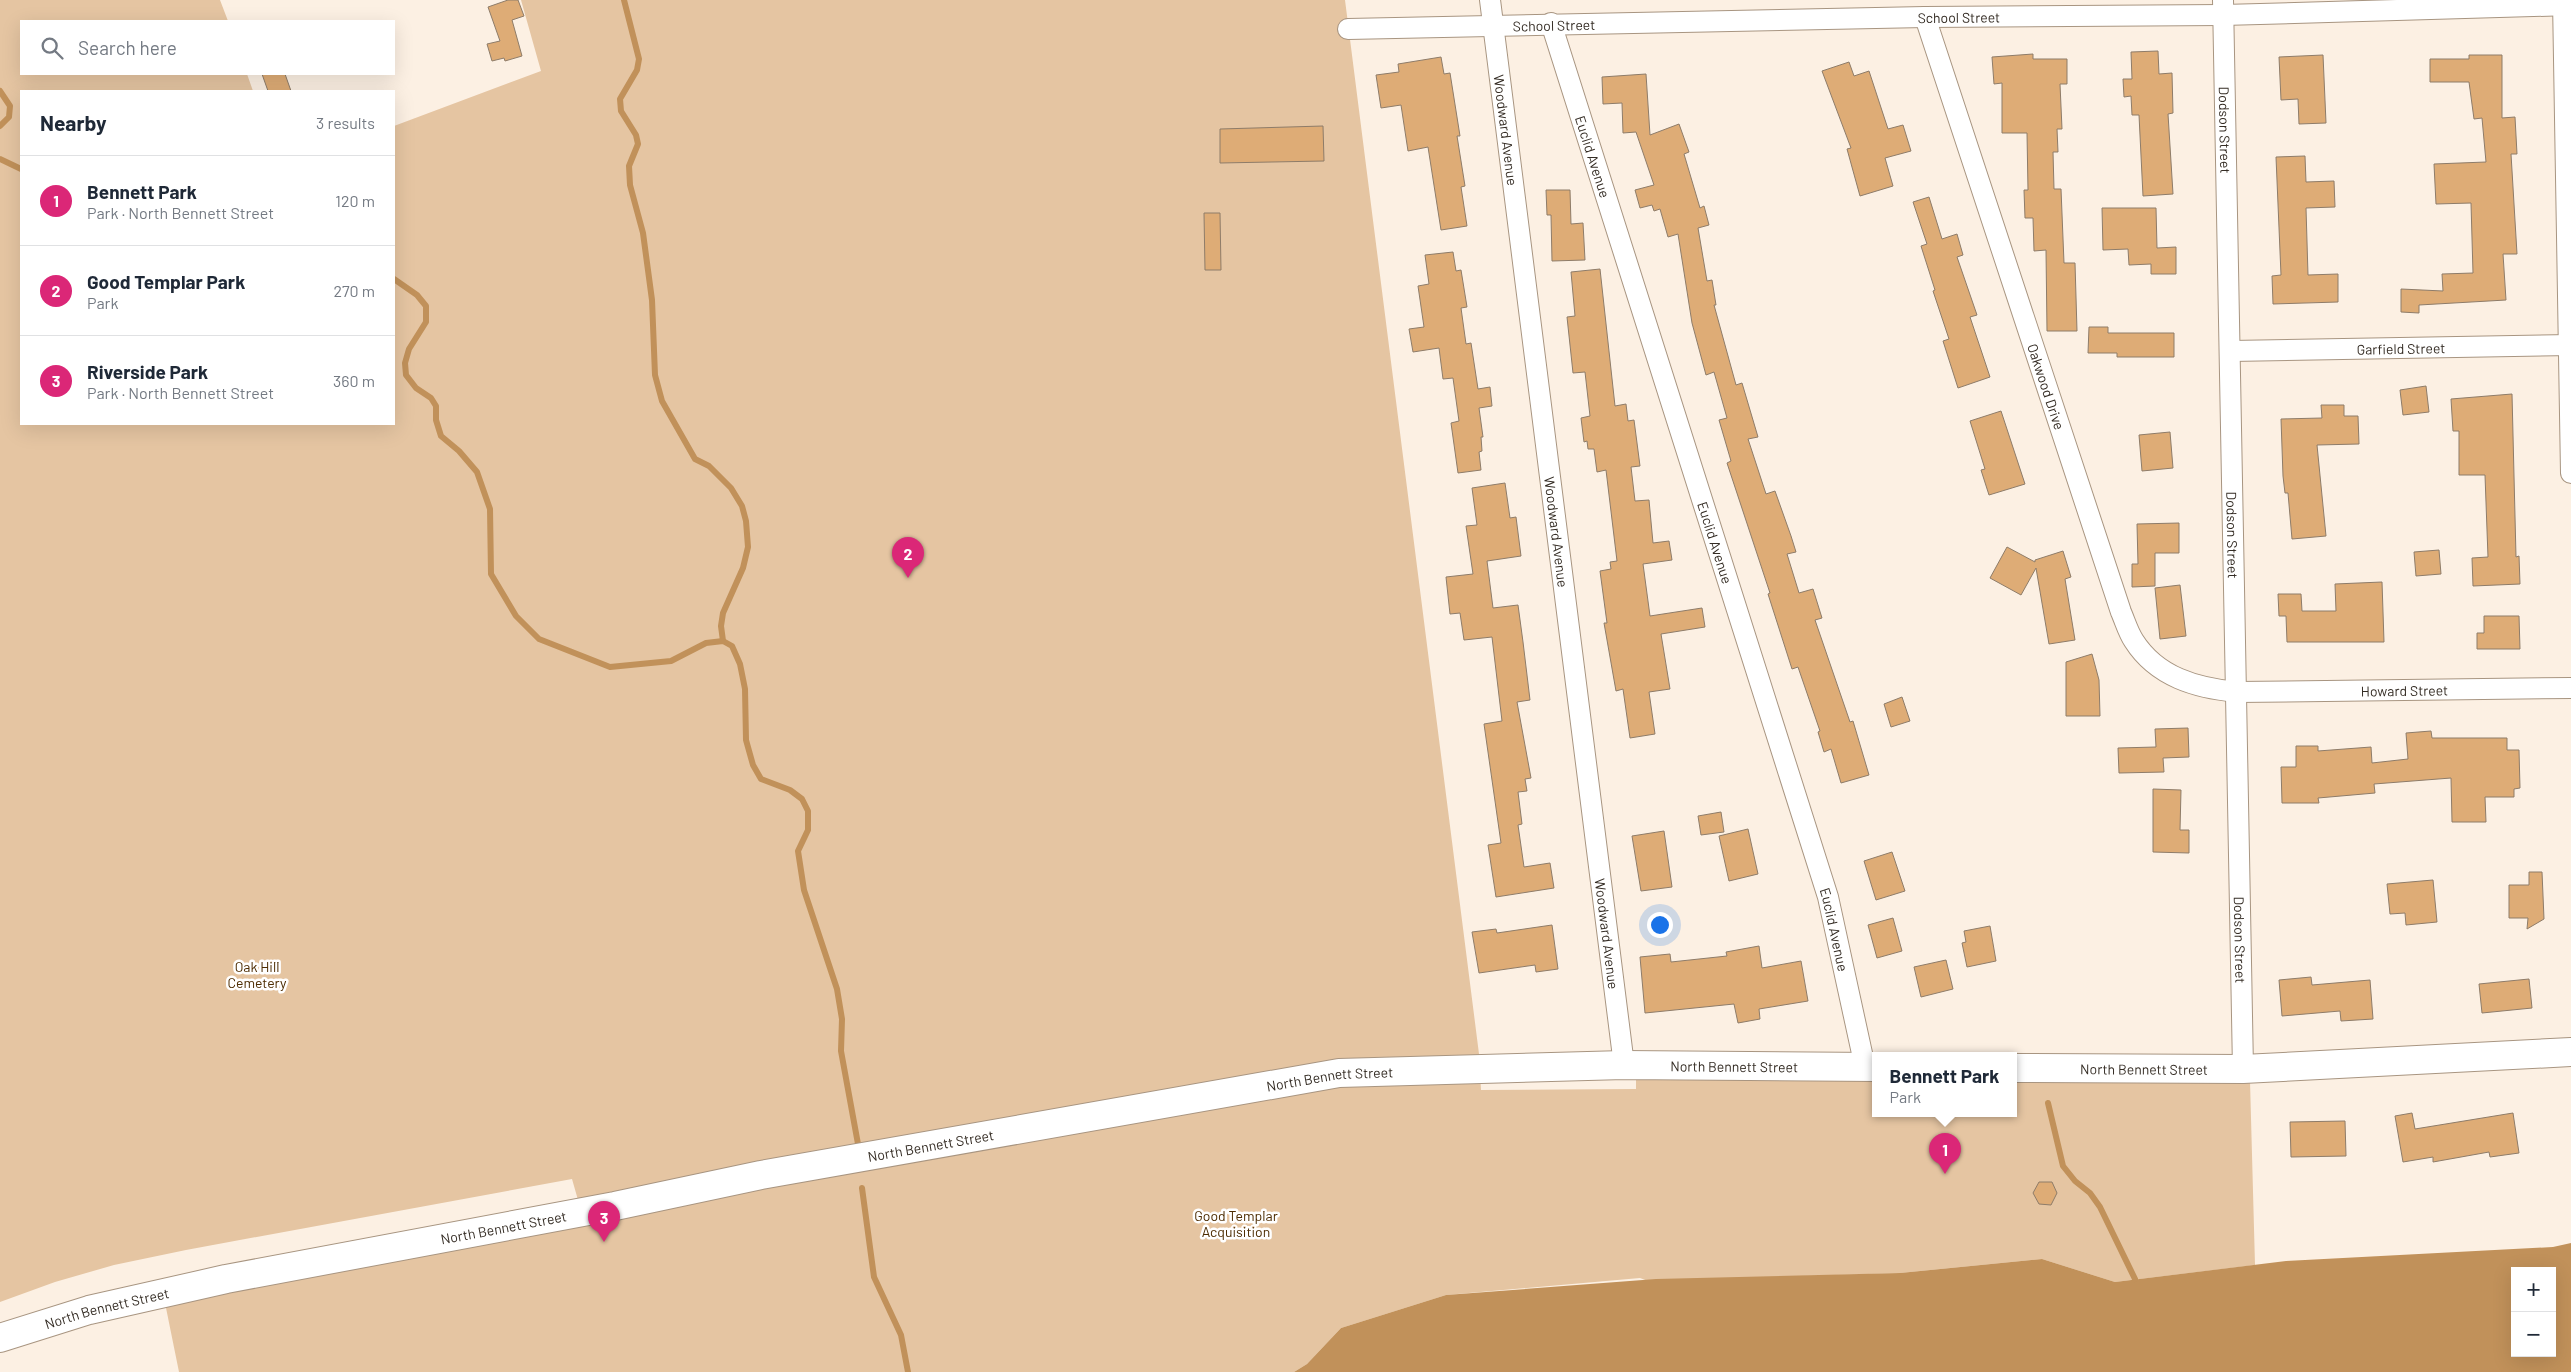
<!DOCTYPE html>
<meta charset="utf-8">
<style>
:root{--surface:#fff;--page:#f2f2f3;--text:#1f2937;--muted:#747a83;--line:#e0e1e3;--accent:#db2777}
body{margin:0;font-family:Barlow,sans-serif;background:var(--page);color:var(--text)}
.controls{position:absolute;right:15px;bottom:15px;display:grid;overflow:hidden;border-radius:0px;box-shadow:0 5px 20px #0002}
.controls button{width:45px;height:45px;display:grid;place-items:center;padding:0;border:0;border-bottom:1px solid var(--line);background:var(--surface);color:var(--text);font:25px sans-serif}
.you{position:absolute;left:1659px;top:924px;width:18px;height:18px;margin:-12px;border:4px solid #fff;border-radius:50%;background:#1a73e8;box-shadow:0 0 0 8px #1a73e833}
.badge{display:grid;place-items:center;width:32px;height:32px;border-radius:50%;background:var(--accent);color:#fff;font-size:16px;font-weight:700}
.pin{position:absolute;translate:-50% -41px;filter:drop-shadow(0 1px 2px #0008)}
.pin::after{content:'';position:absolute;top:26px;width:18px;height:15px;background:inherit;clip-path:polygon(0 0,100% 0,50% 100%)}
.popup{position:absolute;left:1872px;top:1052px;width:145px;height:65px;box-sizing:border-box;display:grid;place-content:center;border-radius:0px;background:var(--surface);filter:drop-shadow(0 1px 4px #0005);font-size:16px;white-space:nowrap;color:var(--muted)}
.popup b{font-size:19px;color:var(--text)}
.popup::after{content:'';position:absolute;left:50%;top:100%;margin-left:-10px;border:10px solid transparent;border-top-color:var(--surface)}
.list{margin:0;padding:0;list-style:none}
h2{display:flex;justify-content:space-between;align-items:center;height:65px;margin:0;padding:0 20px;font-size:21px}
h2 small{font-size:16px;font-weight:400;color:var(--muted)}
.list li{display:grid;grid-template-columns:32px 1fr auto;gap:15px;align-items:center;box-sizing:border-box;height:90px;padding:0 20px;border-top:1px solid var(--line)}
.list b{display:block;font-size:19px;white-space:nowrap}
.list p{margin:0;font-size:16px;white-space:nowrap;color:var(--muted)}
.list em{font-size:16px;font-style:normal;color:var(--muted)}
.icon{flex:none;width:28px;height:28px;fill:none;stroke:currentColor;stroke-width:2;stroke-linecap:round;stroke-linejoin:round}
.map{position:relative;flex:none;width:2571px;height:1372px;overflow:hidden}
.search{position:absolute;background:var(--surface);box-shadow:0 5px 20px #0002;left:20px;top:20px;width:375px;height:55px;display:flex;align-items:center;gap:12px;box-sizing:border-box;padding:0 18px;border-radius:0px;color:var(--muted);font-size:19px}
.panel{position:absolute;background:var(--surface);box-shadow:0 5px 20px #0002;left:20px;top:90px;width:375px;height:335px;border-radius:0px}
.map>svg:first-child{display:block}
</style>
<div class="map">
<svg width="2571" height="1372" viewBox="0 0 2571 1372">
<rect width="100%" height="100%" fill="#fcf0e3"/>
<polygon fill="#e5c5a2" points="0,0 220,0 228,21 21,21 21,74 247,74 253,91 21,91 21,424 394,424 394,126 541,71 521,0 1345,0 1479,1054 1481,1090 1636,1089 1636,1074 1876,1075 1876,1113 2014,1113 2014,1076 2250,1081 2255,1265 2115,1282 2042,1259 1900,1273 1648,1281 1640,1278 1446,1295 1341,1328 1307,1364 1294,1372 179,1372 164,1298 578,1200 572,1179 186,1250 114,1265 55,1282 0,1302"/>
<path fill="#c1915a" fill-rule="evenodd" d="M2571 1243V1372H1294L1307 1364 1341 1328 1446 1295 1656 1279 1900 1273 2042 1259 2115 1282 2286 1261 2553 1247ZM2515 1271H2552V1353H2515Z"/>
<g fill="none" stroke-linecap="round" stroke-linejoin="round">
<g stroke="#c1915a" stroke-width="6">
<polyline points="624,0 639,59 637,70 620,99 621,111 636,135 638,144 629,166 630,185 643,233 652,300 655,375 662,401 695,459 709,466 731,488 742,506 746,521 748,547 743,568 723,613 721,626 723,641"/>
<polyline points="0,91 10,106 9,117 0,126"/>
<polyline points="0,159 21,169"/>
<polyline points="394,279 417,295 426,306 426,322 409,349 405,363 406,375 416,388 431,398 436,406 436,420 441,436 459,451 477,472 490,509 491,574 516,616 539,639 610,667 671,661 706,643 723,641 732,646 740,664 745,689 746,740 753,765 761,779 790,790 802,799 808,811 808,830 798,851 804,890 837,989 842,1019 841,1051 858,1144"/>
<polyline points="2048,1103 2063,1166 2075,1181 2090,1193 2100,1207 2135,1279"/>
<polyline points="862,1188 874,1277 901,1335 908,1372"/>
</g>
</g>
<g fill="#deac76" stroke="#8e7c69">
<polygon points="508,0 518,0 524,16 512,20 522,56 505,61 504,58 492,61 487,44 500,41 488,7"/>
<polygon points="2158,51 2159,74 2172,73 2173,113 2168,114 2173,194 2143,196 2139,115 2132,115 2131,96 2124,97 2123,79 2132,79 2131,52"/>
<polygon points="2033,54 2033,59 2067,59 2067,84 2060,84 2062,129 2057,129 2058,152 2053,152 2054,189 2061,189 2064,263 2075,263 2077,331 2047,331 2046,250 2034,251 2033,218 2025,218 2024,190 2028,190 2027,133 2002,133 2002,83 1994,84 1992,57"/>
<polygon points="2323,55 2326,123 2299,124 2298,99 2281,100 2279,57"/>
<polygon points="2469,55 2502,55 2502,118 2515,117 2517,154 2511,154 2517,254 2503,254 2506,300 2419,305 2419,313 2401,312 2401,289 2443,291 2442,274 2473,273 2471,203 2436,204 2434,164 2486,162 2482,118 2474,119 2469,82 2430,82 2430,59 2469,59"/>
<polygon points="1441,57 1444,74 1450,73 1460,136 1457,136 1465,186 1461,187 1467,226 1441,230 1428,147 1408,151 1401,105 1381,108 1376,75 1399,72 1398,64"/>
<polygon points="1849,62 1854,76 1869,71 1888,129 1903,125 1911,151 1885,158 1893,186 1860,196 1847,149 1851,148 1822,71"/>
<polygon points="262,74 285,74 291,91 268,91"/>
<polygon points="1646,74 1650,135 1679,124 1689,152 1684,154 1700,208 1704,206 1709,225 1698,228 1707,281 1712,280 1716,305 1714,305 1736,385 1742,383 1758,437 1748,439 1766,494 1775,491 1791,536 1796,552 1787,554 1799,593 1813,589 1822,618 1815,620 1850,722 1853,721 1869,775 1841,783 1831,749 1824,752 1818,732 1820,731 1798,667 1792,669 1768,594 1770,593 1727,463 1731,461 1719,420 1727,418 1714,372 1706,375 1692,323 1678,234 1668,237 1660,209 1654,211 1652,205 1640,208 1635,190 1654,185 1636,132 1623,133 1622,103 1603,104 1602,77"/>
<polygon points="1323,126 1324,161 1220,163 1220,129"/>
<polygon points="2305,156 2306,182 2334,181 2335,207 2306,208 2308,275 2338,274 2338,302 2273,304 2272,276 2281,275 2276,157"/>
<polygon points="1546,190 1570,190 1571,224 1583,223 1585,260 1552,261 1551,215 1547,215"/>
<polygon points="1929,197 1942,239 1957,234 1963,255 1957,257 1977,315 1970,317 1990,377 1958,388 1943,341 1949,339 1933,291 1935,290 1921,246 1927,244 1913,202"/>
<polygon points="2102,208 2156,208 2157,248 2176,247 2176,274 2151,274 2151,264 2129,265 2128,249 2103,250"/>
<polygon points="1204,213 1220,213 1221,270 1205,270"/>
<polygon points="1453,252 1456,271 1461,270 1467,307 1461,308 1466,344 1471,343 1478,389 1490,387 1492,406 1479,408 1483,437 1481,437 1482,451 1479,452 1481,470 1458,473 1451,423 1459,421 1453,378 1443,379 1439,348 1413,352 1409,329 1424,327 1418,286 1429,284 1425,255"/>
<polygon points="1600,269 1615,406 1626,404 1628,421 1634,420 1640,466 1631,467 1635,501 1649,500 1653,543 1669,541 1672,560 1643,564 1650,616 1702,608 1705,627 1661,634 1670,689 1649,692 1655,734 1630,738 1623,689 1616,691 1604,623 1607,623 1600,571 1611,569 1610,562 1617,561 1606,470 1597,472 1594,449 1588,449 1587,441 1584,442 1581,418 1590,416 1585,372 1573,373 1567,317 1575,316 1571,272"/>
<polygon points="2089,327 2108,327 2108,333 2174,333 2174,357 2117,357 2117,353 2088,353"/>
<polygon points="2426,386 2429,412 2403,415 2400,390"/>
<polygon points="2512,394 2516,557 2519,556 2520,584 2473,586 2472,558 2488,557 2485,475 2459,475 2459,431 2453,431 2451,399"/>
<polygon points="2321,405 2344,405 2344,416 2358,416 2359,444 2317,445 2326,536 2292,539 2288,493 2285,493 2283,476 2281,419 2322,418"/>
<polygon points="2001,411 2025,484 1989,495 1981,470 1985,469 1970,421"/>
<polygon points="2170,432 2173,468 2142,471 2139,435"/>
<polygon points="1505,483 1510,518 1516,517 1521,556 1487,561 1493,608 1518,605 1523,642 1530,700 1517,702 1531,778 1525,779 1527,791 1518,792 1522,824 1518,825 1524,867 1550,863 1554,888 1496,897 1488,845 1501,843 1484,724 1502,721 1492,637 1464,640 1460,613 1450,614 1446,577 1473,574 1466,526 1477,525 1472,488"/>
<polygon points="2179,523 2179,553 2155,553 2155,586 2132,587 2132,564 2138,564 2137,524"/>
<polygon points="2007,547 2035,562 2035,560 2063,551 2071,577 2065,579 2075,640 2049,644 2036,568 2021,595 1990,578"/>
<polygon points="2439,550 2441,574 2416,576 2414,552"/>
<polygon points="2382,582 2384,642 2287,642 2286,616 2279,616 2278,594 2301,594 2302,611 2336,611 2335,584"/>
<polygon points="2180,585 2186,636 2160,639 2155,588"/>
<polygon points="2484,616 2519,616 2520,649 2477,649 2477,633 2484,633"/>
<polygon points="2092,654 2099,680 2100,716 2066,716 2066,662"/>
<polygon points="1902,697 1910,721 1891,727 1884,704"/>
<polygon points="2188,728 2189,757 2163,758 2164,772 2119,773 2118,748 2156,747 2155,729"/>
<polygon points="2431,731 2432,738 2507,738 2507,750 2519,750 2520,788 2514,789 2514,797 2485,797 2486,822 2452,822 2451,778 2374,784 2375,793 2318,798 2319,803 2282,803 2281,767 2296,767 2296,746 2318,746 2318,751 2371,747 2372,763 2408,759 2406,733"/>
<polygon points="2153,789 2181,790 2180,830 2189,830 2189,853 2153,852"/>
<polygon points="1721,812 1724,832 1701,835 1698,816"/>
<polygon points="1748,829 1758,874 1729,881 1719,836"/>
<polygon points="1664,831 1672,887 1641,891 1632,836"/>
<polygon points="1892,852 1905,891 1876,900 1864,861"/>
<polygon points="2529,872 2542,872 2544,919 2527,929 2528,918 2509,918 2509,885 2529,885"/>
<polygon points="2433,880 2437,922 2406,925 2405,913 2390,914 2387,884"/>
<polygon points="1893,918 1902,951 1877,958 1868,925"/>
<polygon points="1552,925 1558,969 1536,972 1535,965 1479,973 1472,932 1496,929 1497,933"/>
<polygon points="1990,926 1996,961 1967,967 1962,943 1966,942 1964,931"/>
<polygon points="1759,946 1762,968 1801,961 1808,1001 1759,1009 1760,1019 1738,1023 1734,1004 1645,1013 1640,957 1670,954 1671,962 1727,956 1726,952"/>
<polygon points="1946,960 1953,989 1921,997 1914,967"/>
<polygon points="2311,977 2312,985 2370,980 2373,1019 2341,1021 2340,1011 2282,1016 2279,980"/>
<polygon points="2529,979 2532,1008 2482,1013 2479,984"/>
<polygon points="2412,1113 2415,1129 2513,1113 2519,1153 2490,1157 2489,1152 2433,1162 2433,1157 2403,1162 2395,1116"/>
<polygon points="2345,1121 2346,1156 2291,1157 2290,1122"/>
<polygon points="2039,1182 2052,1182 2057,1193 2051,1205 2039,1204 2033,1193"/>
</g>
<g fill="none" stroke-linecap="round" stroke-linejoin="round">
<defs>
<g id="street">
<path id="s1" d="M1490 0 1624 1065"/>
<path id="s2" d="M2223 0 2243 1069"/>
<polyline points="2563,0 2571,473"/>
<path id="s3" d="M1925 17 2121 612C2125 621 2128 632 2134 641 2157 677 2196 688 2237 692L2571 688"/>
<path id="s4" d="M1551 23 1828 897 1865 1067"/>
<path id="s5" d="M1348 29 1925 17 2223 15 2571 5"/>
<path id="s6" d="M2231 351 2571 345"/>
</g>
<g id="secondary">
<path id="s7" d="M2014 1068 2243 1069 2571 1052"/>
<path id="s8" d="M0 1338 89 1310 226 1279 615 1206 761 1175 1339 1073 1624 1065 1876 1067"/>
</g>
</defs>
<use href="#street" stroke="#a89581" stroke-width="22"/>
<use href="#secondary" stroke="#a89581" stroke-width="30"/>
<use href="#street" stroke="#fff" stroke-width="20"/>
<use href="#secondary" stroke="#fff" stroke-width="28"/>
</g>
<g text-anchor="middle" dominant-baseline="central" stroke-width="5" stroke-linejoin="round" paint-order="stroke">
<g font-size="14" fill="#342c24" stroke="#fff">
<text stroke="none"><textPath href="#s5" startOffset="611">School Street</textPath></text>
<text stroke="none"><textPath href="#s5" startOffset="206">School Street</textPath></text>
<text stroke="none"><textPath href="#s2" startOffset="130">Dodson Street</textPath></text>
<text stroke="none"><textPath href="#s1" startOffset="131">Woodward Avenue</textPath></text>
<text stroke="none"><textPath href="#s4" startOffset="140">Euclid Avenue</textPath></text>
<text stroke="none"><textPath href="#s6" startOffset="170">Garfield Street</textPath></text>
<text stroke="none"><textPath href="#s3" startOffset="389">Oakwood Drive</textPath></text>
<text stroke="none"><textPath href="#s1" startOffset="536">Woodward Avenue</textPath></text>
<text stroke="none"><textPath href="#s2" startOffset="535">Dodson Street</textPath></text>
<text stroke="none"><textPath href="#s4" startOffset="545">Euclid Avenue</textPath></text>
<text stroke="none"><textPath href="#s3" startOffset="945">Howard Street</textPath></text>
<text stroke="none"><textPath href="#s4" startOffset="950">Euclid Avenue</textPath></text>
<text stroke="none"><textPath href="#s1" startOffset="941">Woodward Avenue</textPath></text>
<text stroke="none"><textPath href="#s2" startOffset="940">Dodson Street</textPath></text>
<text stroke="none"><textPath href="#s8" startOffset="1761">North Bennett Street</textPath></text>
<text stroke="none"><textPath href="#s7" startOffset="130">North Bennett Street</textPath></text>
<text stroke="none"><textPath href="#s8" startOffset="1356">North Bennett Street</textPath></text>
<text stroke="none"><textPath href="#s8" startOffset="951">North Bennett Street</textPath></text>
<text stroke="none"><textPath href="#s8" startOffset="516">North Bennett Street</textPath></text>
<text stroke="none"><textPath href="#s8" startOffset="111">North Bennett Street</textPath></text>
</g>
<g font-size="14" fill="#4c2b00" stroke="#fff">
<text x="257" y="966">Oak Hill<tspan x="257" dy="16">Cemetery</tspan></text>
<text x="1236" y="1215">Good Templar<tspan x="1236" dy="16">Acquisition</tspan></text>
</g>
</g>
</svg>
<div class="controls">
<button>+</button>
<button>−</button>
</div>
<div class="you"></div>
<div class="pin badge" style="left:1945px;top:1174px">1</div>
<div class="popup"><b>Bennett Park</b>Park</div>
<div class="pin badge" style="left:908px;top:578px">2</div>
<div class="pin badge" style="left:604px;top:1242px">3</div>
<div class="search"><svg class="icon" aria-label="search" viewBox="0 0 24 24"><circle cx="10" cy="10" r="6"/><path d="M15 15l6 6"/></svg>Search here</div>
<section class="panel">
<h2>Nearby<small>3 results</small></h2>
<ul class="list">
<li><span class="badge">1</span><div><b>Bennett Park</b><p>Park · North Bennett Street</p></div><em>120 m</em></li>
<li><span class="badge">2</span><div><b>Good Templar Park</b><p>Park</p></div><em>270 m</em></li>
<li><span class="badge">3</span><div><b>Riverside Park</b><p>Park · North Bennett Street</p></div><em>360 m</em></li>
</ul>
</section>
</div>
